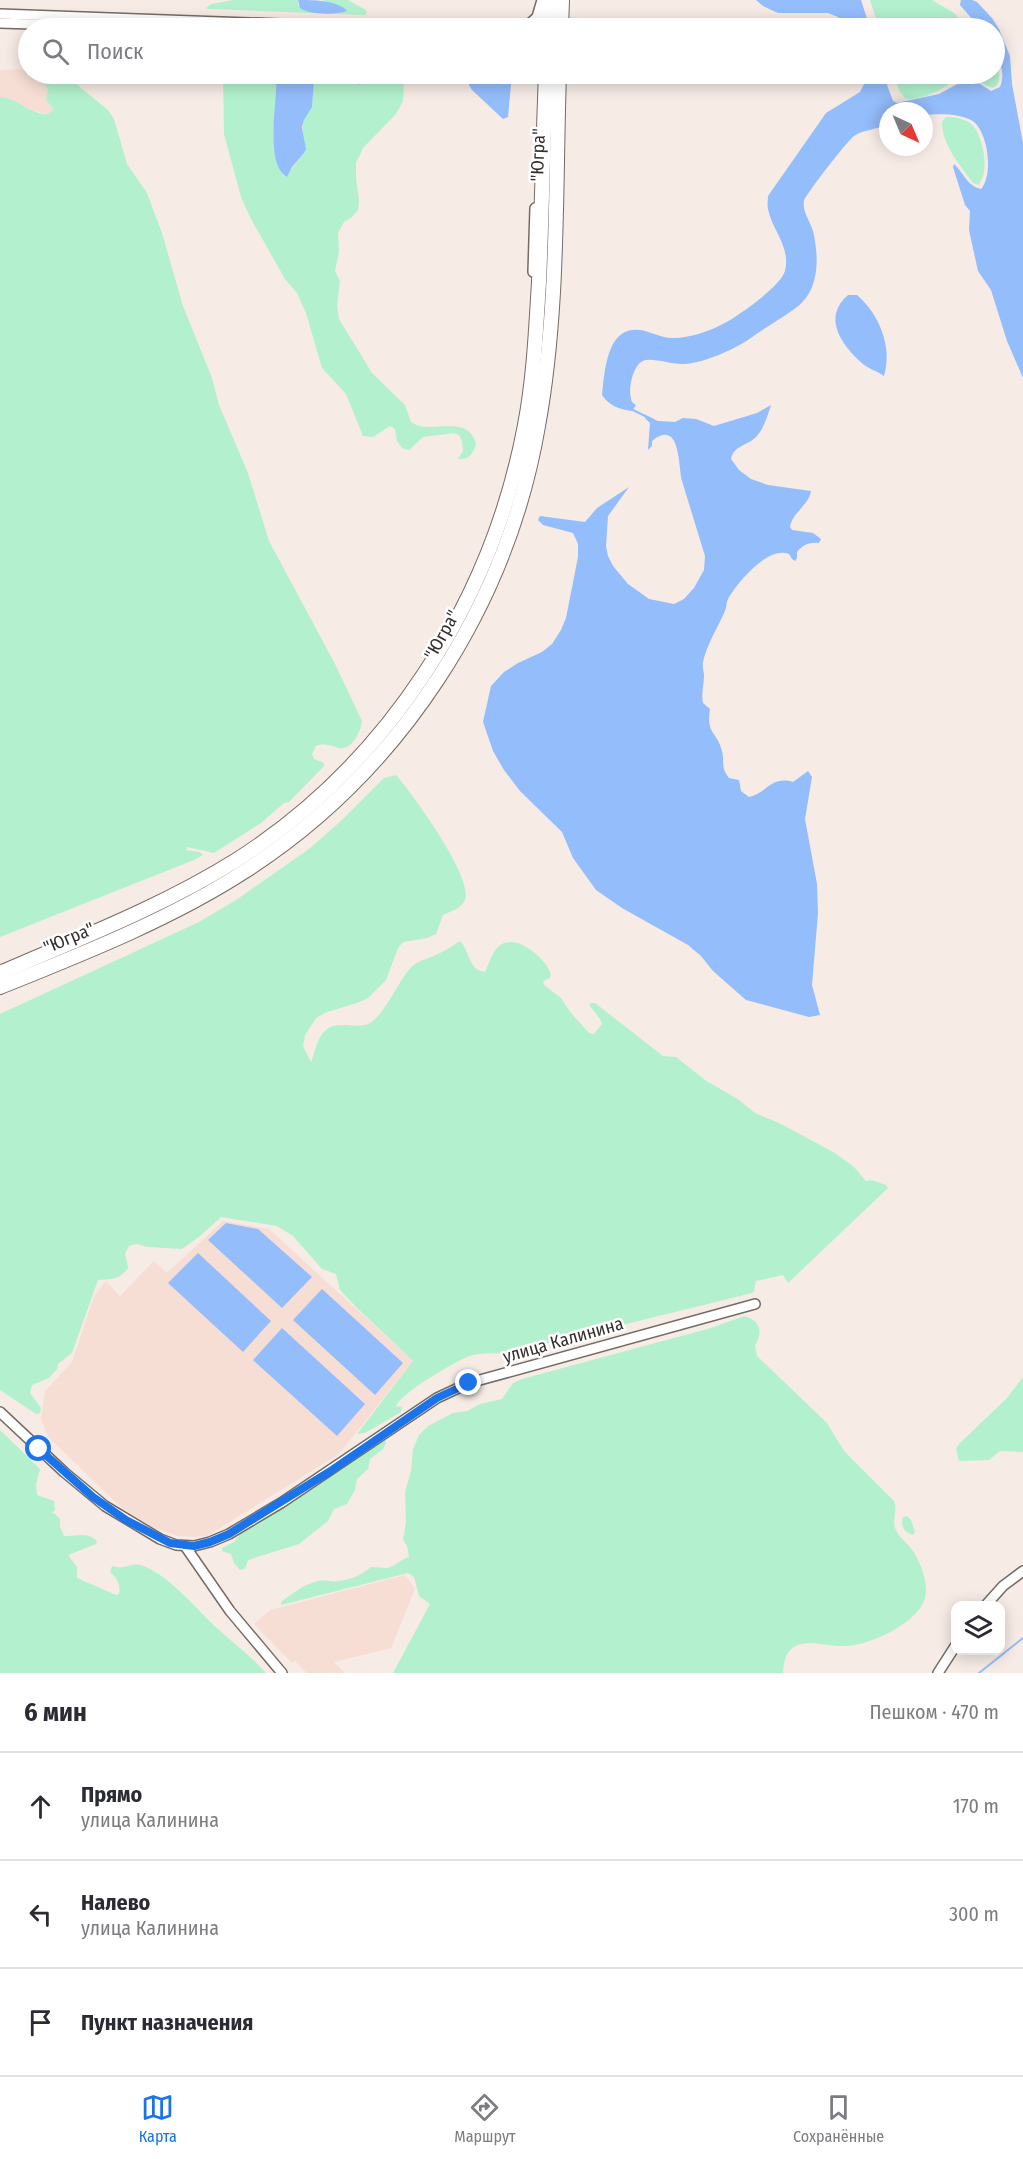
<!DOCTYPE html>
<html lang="ru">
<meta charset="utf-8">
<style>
:root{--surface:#fff;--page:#f2f2f3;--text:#2b2b33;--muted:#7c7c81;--line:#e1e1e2;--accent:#1a73e8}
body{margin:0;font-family:"Fira Sans Condensed",sans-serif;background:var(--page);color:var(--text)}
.controls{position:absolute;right:18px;bottom:18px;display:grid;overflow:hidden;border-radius:12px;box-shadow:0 3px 15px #0003}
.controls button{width:54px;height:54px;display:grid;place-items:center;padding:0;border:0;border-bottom:2px solid var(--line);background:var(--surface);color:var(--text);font:30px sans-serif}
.compass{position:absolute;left:879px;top:102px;width:54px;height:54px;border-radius:50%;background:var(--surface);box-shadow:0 3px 15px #0003;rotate:136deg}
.stop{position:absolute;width:18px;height:18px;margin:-14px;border:4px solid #1a73e8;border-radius:50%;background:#fff}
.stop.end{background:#1a73e8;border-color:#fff;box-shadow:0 2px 6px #0008}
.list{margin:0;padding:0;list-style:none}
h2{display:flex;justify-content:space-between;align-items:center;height:78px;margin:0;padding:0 24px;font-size:26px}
h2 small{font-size:20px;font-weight:400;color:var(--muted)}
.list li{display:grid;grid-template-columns:39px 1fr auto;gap:18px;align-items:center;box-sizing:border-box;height:108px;padding:0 24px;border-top:2px solid var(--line)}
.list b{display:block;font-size:22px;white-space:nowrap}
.list p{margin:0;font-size:20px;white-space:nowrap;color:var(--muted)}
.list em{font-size:20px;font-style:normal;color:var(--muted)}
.icon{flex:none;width:33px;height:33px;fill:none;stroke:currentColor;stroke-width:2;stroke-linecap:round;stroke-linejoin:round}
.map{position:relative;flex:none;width:1023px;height:1673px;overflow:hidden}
.search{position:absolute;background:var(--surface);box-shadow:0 3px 15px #0003;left:18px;right:18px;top:18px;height:66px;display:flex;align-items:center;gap:15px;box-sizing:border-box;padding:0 21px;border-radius:33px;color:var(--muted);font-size:22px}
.sheet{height:402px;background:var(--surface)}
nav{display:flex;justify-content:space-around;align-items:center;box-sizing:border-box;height:84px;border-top:2px solid var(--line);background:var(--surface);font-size:16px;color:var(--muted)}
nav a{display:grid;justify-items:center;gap:3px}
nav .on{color:var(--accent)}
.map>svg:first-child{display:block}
</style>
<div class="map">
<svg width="1023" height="1673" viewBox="0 0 1023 1673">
<rect width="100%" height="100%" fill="#f6ebe5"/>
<g fill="#f6ded5">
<polygon points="28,69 28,74 46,74 44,79 48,89 46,100 54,109 48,114 27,109 5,97 0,97 0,70"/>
<polygon points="223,1221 269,1229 413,1361 339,1454 207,1536 195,1537 178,1536 149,1526 121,1507 48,1437 41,1419 45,1391 72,1362 94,1296 106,1281 120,1296 154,1261 167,1273"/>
<polygon points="405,1575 415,1589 391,1648 334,1662 345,1673 307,1673 295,1661 292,1663 254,1624 270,1610"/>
</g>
<g fill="#b3f1ce">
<polygon points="233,0 298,0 298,5 335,4 326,3 322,0 348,0 366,10 367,13 365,15 208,9 206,8 211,4"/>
<polygon points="870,0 932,0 954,13 969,28 879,28"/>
<path d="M995 59C997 67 1003 79 996 86 989 93 975 73 962 77 957 79 951 83 946 86 934 94 921 99 906 99L900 92 893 74H994Z"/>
<path d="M46 74H64L108 110 114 119 127 164 147 193 162 233 183 306 212 378 219 405 248 473 269 541 335 664 362 721C361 731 352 751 339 748 330 746 325 742 316 746L312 754 314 759 324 763V766L289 802 284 803 261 823 214 853 187 847 186 850 200 852 203 855 194 860 0 937V97C15 96 30 115 48 114L54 109 46 100 48 89 43 82Z"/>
<path d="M223 74H276C281 105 262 148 285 177L304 153C307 144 302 135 303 125 303 117 311 112 312 104 314 97 312 88 315 81 324 63 346 77 356 85L365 79 362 74H402L404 83 403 101 396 114 363 148 356 163V178L359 200 358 210 351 218 344 222 338 233 339 252 335 271 340 281 337 305 339 319 372 373 405 405 411 422C430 436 468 412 476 444 473 454 469 460 458 459L463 451 462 441 459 435 454 433 423 437 409 450 402 448 397 441 395 429 390 426 373 437 363 436 346 394 322 368 306 313 297 293 285 279 251 219 241 197 224 134Z"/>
<path d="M946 117C954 117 963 118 970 123 983 132 991 174 978 185L973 183C960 165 942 145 942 122Z"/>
<path d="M396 775C412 793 474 878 465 900 461 909 451 911 443 915L436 934 427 938 403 942 398 948 386 980 368 998 357 1003 327 1012 316 1018 305 1035 303 1046 311 1062C315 1053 316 1041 323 1033 337 1016 359 1034 374 1020 389 1007 402 973 415 964 421 960 430 958 436 955 445 951 452 946 460 941 470 951 468 970 485 972 489 964 492 952 499 946 515 932 546 958 551 974L550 978 543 981 544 985 561 998 571 1013 589 1033 594 1034 602 1024 600 1019 590 1006V1003H595L663 1056 676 1057 705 1080 739 1100 755 1113 779 1123 835 1153 854 1167 866 1181 872 1180 886 1185 888 1188 788 1283 783 1275 756 1281 754 1291 752 1293 505 1354C492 1353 479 1352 467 1357 453 1363 401 1393 396 1406L402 1407 401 1412 365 1433 357 1434 413 1361 356 1307 340 1290 336 1274 322 1269 293 1236 277 1226 221 1217 200 1236 182 1249 148 1247 136 1244 129 1246 125 1253 128 1268C119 1280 112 1279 98 1280L72 1353 58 1364 57 1369 49 1378 32 1385 30 1393 41 1408 40 1413 36 1414 0 1390V1014L199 922 236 900 309 849 342 820 384 778Z"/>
<path d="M744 1316C759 1319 764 1332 755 1345L757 1356 827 1423 844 1451 894 1501C898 1510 892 1519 895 1528 898 1536 904 1540 909 1546 919 1557 927 1579 926 1593 924 1621 871 1645 846 1646 819 1647 785 1629 783 1673H393L430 1604 419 1596 414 1577 408 1573 281 1605V1602C291 1594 305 1584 318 1581 324 1579 330 1582 337 1581 350 1580 362 1575 371 1567 376 1567 382 1568 387 1568 395 1567 401 1559 409 1557L407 1546 403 1540 406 1522 405 1492 411 1471 413 1449 419 1435 428 1426 453 1413 467 1411 480 1404 502 1399 513 1383 522 1379 711 1328Z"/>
<polygon points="1023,1377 1023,1452 1000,1451 989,1460 959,1461 956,1449 959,1444 1007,1398"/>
<path d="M0 1430 40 1469 36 1484 37 1495 54 1501 55 1510 52 1513 55 1514 60 1519V1527L64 1536C76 1537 87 1531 97 1541L96 1544 68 1555 77 1567V1578L116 1595 119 1594C121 1585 117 1578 110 1572L112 1566C126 1571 131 1561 143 1566 168 1574 198 1611 218 1629 234 1644 252 1657 266 1673H0Z"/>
<polygon points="382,1440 385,1440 386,1443 383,1449 370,1459 368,1469 357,1479 355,1490 347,1504 334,1509 328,1521 299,1544 248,1560 245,1569 240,1570 234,1563 231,1554 222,1551 222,1548 234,1542 244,1529"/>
<path d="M907 1516 911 1520 915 1532 913 1535C904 1532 900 1526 903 1517Z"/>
</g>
<g fill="#94bdfc">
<path d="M298 0C312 0 338 0 347 11 335 15 310 15 300 8Z"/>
<polygon points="756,0 861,0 870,28 848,28 838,17 828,13 778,13 763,6"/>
<path d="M961 0H972L977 2 992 18 999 29 1010 56 1012 84 1023 143V378L1007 341 991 290 978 271 969 230 970 211 965 205 953 167 954 164C964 173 967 186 981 189 994 175 988 129 971 120 957 113 938 114 924 115V111H888V124C877 130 864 129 854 136 848 140 806 194 804 201 802 211 810 221 813 231 819 256 820 290 797 307 784 317 769 325 755 335 738 348 705 363 684 364 672 365 652 357 643 361 633 365 628 389 631 398 631 402 633 403 636 405L632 411C619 409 609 406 602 395 604 376 606 341 625 332 642 324 658 339 674 338 689 338 710 331 723 324 738 316 780 287 785 271 791 247 772 230 768 209 767 205 768 200 768 196L826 113 860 92 864 84 865 74H883L893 101 897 103 939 94 963 81 977 82 991 91 1000 87C1007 69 997 60 994 44 994 39 994 33 994 28H980L960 5Z"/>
<path d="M276 74H322L314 82 312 107 304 120 302 127 306 149 304 153 292 167 287 177C263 162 279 97 276 74Z"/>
<path d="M339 74H362L365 82C356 89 347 78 339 74Z"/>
<polygon points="469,74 512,74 508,117 503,119 472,90 469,85"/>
<path d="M848 295H857C879 314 893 347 884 376 877 371 869 369 863 364 841 345 822 317 848 295Z"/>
<path d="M771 405C768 415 763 430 756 437 747 446 734 445 731 459L739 470 751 479 768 485 811 491C809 505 792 513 790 527L792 530 813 533 821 539 819 543C809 542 803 545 797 552V558L795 561 792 559 789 554C768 546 739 581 729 597 726 602 727 606 725 611 718 627 707 644 703 662 702 667 704 671 704 676 704 685 701 694 703 703L710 709C706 735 717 731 722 751 725 764 720 766 729 778L739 780 741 791 749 797C766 794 771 775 793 782L808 771 812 777 805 819 817 884 818 913 812 985 820 1015 809 1017 746 1000 713 971 701 956 688 945 622 908 596 890 573 858 562 832 520 791 504 770 493 751 483 722 491 686 504 672 518 663 542 652 552 644 561 630 566 618 578 557V544L573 533 543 525 538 520 540 516 585 522 597 508 629 487 608 516 606 546 608 556 613 566 628 584 649 599 674 604 684 599 694 588 704 570 705 556 682 481C678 466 681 418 652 441V446L648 450 650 423 645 418 644 414 658 421 675 422 683 418 696 419 714 426 757 413Z"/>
<polygon points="226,1223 258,1229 312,1277 282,1308 208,1240"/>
<polygon points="198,1253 271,1321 243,1352 168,1283"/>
<polygon points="322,1289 403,1363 375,1395 293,1320"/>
<polygon points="282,1328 365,1404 337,1436 253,1360"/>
</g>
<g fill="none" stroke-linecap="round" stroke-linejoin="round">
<g stroke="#94bdfc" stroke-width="2">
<polyline points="631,409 645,416"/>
<polyline points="979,1673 1023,1638"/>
</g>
<defs>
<g id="minor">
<polyline points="0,14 391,28"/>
<polyline points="0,23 156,28"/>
<polyline points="525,28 537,17 542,0"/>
<polyline points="533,272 535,208"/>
<polyline points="0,1412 64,1472 105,1506 160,1539 176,1545 194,1546 210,1542 229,1534 281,1503 437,1398 469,1383 755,1304"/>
<polyline points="185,1546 230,1611 282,1673"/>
<polyline points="985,1606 1003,1586 1023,1571"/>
<polyline points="938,1673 956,1645"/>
</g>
<g id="highway">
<polyline points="547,28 549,0"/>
<polyline points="561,28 562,0"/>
<path d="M0 973C80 938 161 907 235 861 387 765 492 602 525 425 534 378 536 330 539 282 542 212 543 143 546 74"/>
<path d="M0 987C82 954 171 919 245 871 399 772 507 607 538 426 559 311 555 191 559 74"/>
</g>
</defs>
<use href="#minor" stroke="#756b65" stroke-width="12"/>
<use href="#highway" stroke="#756b65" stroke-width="16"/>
<use href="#minor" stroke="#fff" stroke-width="9"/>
<use href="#highway" stroke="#fff" stroke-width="14"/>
</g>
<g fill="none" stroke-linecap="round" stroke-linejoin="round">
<polyline stroke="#1a73e8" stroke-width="8" points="39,1449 93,1497 126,1520 170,1543 194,1546 210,1542 229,1534 329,1472 437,1398 469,1383"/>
</g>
<g text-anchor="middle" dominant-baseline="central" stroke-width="5" stroke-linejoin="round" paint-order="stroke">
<g font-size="18" fill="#342f2d" stroke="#fff">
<text transform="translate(538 155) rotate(-88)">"Югра"</text>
<text transform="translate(442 635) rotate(-61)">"Югра"</text>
<text transform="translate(69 938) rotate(-23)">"Югра"</text>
<text transform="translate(563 1340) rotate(-16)">улица Калинина</text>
</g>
</g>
</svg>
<div class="controls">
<button><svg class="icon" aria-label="layers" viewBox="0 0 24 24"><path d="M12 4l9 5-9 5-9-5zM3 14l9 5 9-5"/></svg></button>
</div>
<svg class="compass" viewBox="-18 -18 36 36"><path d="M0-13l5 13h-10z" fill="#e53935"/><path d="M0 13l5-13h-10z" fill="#7c7c81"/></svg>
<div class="stop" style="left:39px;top:1449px"></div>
<div class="stop end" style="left:469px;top:1383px"></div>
<div class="search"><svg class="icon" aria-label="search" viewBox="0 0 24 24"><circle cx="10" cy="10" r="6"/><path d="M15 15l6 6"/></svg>Поиск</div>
</div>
<section class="sheet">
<h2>6 мин<small>Пешком · 470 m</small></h2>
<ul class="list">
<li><svg class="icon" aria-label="ahead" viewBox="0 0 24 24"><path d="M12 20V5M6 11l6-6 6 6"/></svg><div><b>Прямо</b><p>улица Калинина</p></div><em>170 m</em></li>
<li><svg class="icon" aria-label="left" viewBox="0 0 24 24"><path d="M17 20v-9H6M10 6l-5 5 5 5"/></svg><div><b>Налево</b><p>улица Калинина</p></div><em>300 m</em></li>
<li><svg class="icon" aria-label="arrive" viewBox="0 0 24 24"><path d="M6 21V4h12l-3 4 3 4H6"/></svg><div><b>Пункт назначения</b></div></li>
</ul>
</section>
<nav>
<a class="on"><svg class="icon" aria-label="map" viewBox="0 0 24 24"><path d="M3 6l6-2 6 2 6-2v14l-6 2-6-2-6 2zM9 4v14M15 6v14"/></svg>Карта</a>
<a><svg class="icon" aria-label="directions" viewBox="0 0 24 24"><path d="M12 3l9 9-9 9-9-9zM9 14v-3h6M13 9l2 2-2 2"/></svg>Маршрут</a>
<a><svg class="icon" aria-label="saved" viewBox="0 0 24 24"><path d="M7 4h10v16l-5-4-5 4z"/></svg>Сохранённые</a>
</nav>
